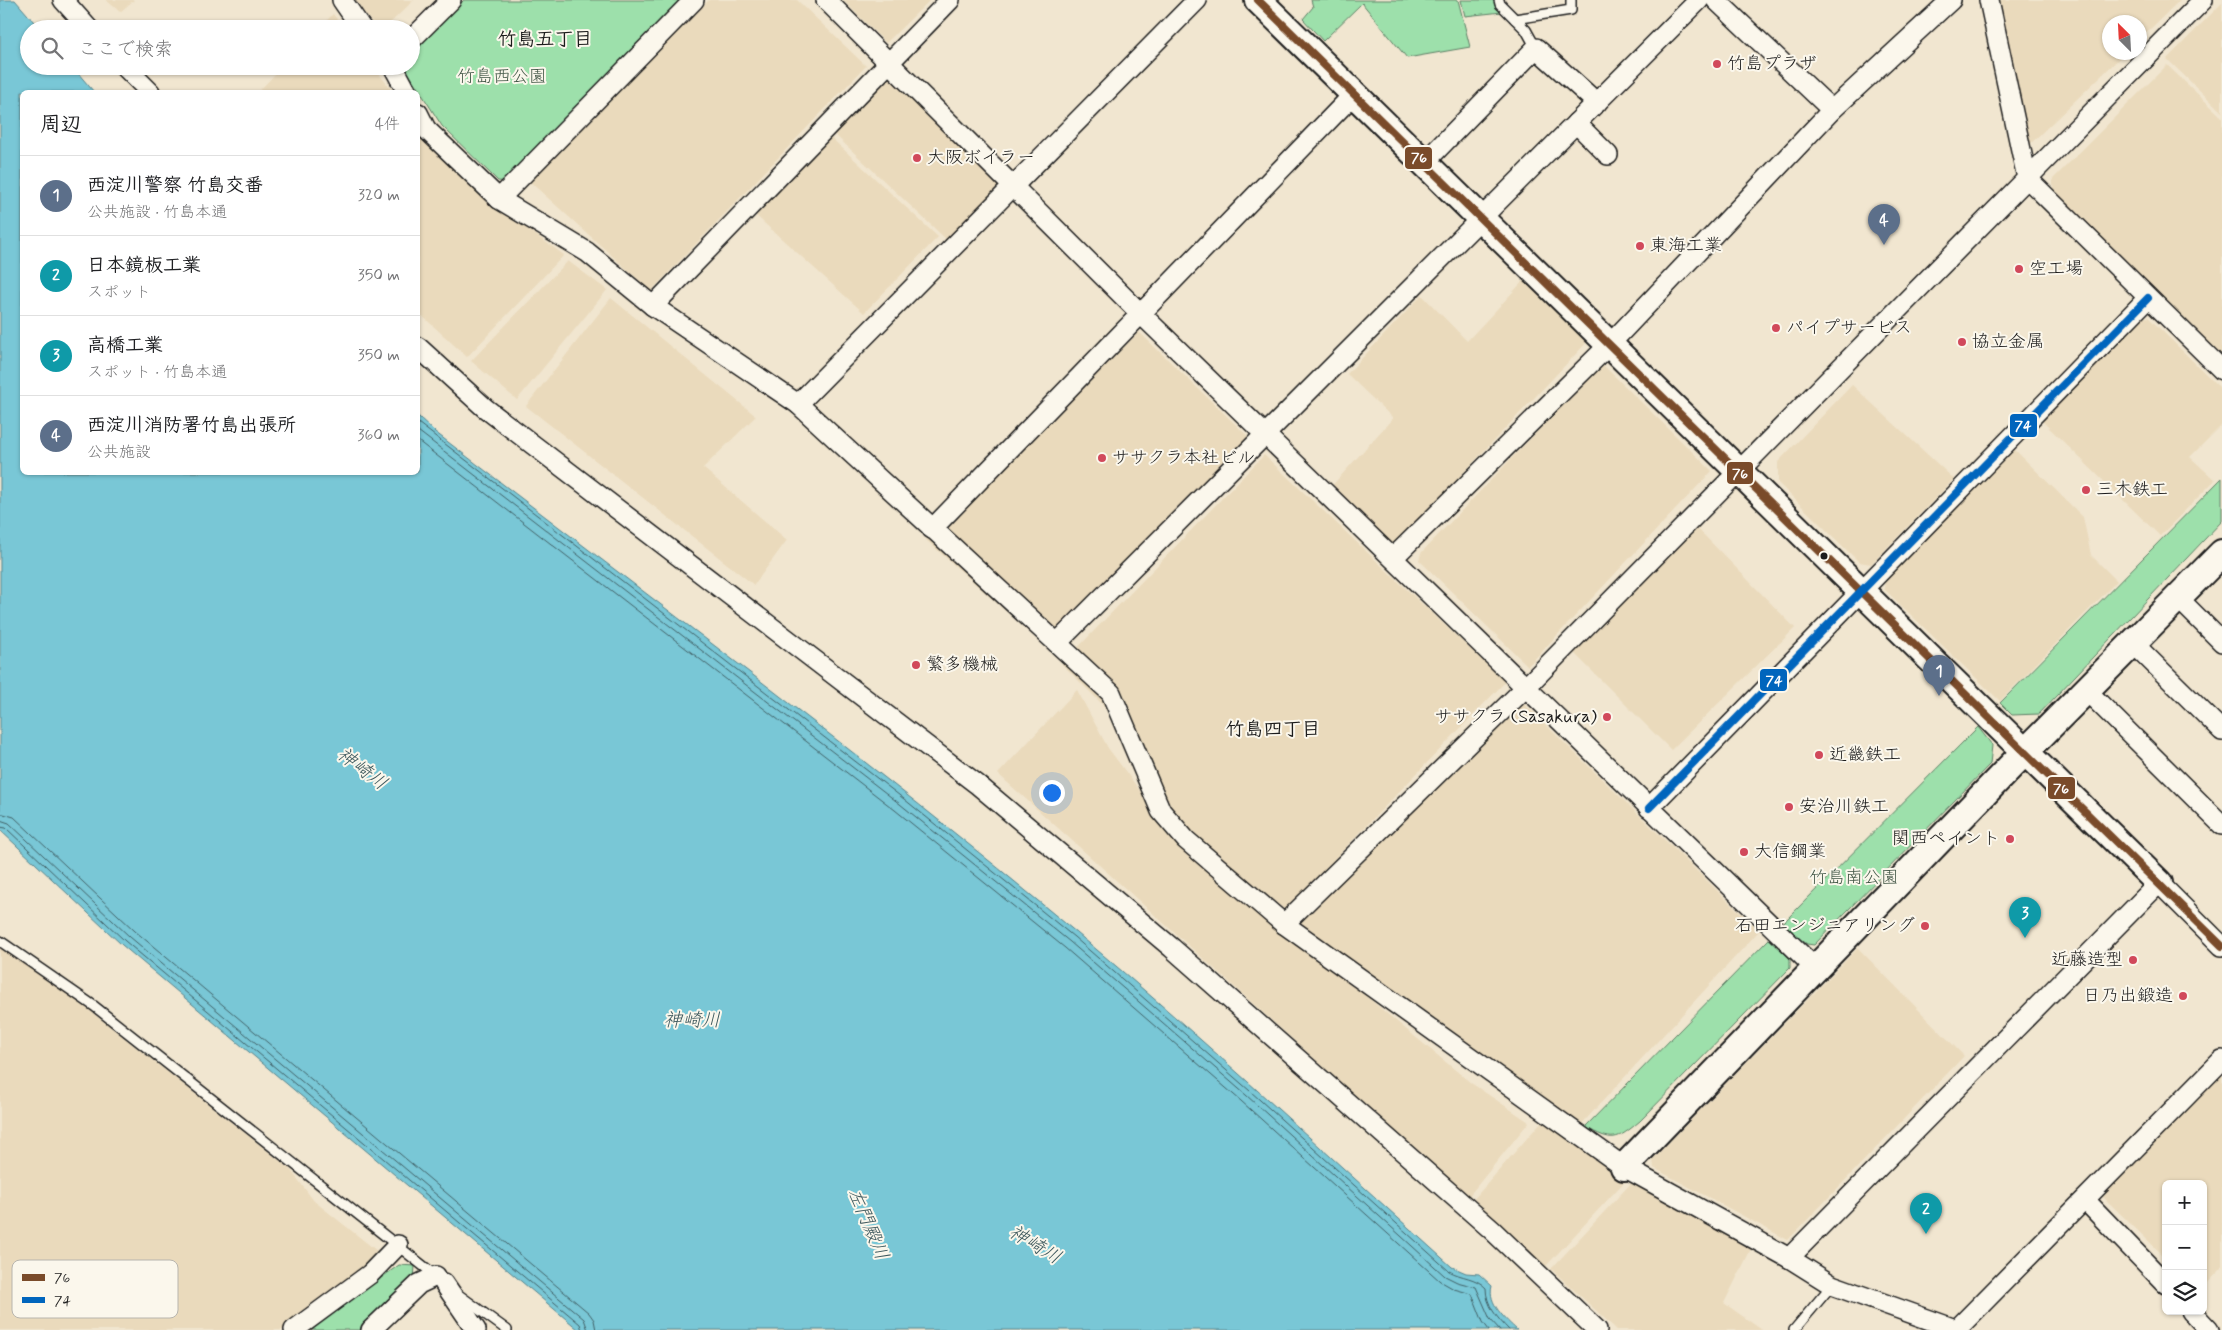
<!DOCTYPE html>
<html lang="ja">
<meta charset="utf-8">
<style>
:root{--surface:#fff;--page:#f6f6f6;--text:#202124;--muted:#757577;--line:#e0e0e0;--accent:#d1495b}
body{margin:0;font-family:Mynerve,"Klee One",sans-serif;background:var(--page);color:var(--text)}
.controls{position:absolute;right:15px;bottom:15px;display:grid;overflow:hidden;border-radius:8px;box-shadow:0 1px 4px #0004}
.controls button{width:45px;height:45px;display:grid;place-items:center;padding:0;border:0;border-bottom:1px solid var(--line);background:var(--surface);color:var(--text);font:25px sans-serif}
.compass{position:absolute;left:2102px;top:15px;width:45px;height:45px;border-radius:50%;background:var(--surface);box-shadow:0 1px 4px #0004;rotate:336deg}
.you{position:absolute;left:1051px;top:792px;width:18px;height:18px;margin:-12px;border:4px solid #fff;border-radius:50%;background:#1a73e8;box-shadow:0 0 0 8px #1a73e833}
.badge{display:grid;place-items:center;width:32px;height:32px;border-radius:50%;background:var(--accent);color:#fff;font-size:16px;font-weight:700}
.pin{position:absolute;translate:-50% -41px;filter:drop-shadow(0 1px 2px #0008)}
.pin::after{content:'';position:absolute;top:26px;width:18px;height:15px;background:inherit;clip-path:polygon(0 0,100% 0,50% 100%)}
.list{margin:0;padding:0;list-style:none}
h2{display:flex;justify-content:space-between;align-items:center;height:65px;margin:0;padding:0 20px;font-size:21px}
h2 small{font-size:16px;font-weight:400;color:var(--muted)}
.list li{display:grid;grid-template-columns:32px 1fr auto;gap:15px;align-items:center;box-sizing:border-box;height:80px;padding:0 20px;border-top:1px solid var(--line)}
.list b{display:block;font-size:19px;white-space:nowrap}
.list p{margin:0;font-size:16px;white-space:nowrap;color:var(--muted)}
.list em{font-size:16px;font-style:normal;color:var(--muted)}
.icon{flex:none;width:28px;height:28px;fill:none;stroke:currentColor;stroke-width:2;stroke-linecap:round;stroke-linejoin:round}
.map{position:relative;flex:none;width:2222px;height:1330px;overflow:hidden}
.search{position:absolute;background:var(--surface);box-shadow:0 1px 4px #0004;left:20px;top:20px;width:400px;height:55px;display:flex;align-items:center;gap:12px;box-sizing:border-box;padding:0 18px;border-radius:28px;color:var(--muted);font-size:19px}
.panel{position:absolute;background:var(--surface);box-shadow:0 1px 4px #0004;left:20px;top:90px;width:400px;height:385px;border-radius:8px}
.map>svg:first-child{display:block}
</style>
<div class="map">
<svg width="2222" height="1330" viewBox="0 0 2222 1330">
<rect width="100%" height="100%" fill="#f1e6d0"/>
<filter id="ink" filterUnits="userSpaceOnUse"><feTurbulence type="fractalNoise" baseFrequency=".02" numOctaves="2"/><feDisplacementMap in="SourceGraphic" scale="10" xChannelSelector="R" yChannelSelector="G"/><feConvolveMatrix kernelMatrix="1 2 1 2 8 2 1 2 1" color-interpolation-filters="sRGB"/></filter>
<g filter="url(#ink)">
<g fill="#eadabc">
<polygon points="106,0 134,0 120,12"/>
<polygon points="354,0 414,0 384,29 377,29"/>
<polygon points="709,0 797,0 866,66 651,291 528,180"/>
<polygon points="843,0 930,0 886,43"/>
<polygon points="2000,0 2180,0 2140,39 2140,22 2110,22 2110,52 2125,53 2028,146"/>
<polygon points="2222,3 2222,112 2167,59"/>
<polygon points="333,14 344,29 319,29"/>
<polygon points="2167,65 2222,117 2222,351 2219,354 2053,192 2053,179"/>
<polygon points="283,66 373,66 393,92 258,92"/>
<polygon points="890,72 1005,185 948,241 832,132"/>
<polygon points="418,125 505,213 564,255 467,357 418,312"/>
<polygon points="827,134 938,237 864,313 753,213"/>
<polygon points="568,261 607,290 517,400 471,361"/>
<polygon points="1526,278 1591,338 1394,546 1329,489 1393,418 1347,374 1422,295 1467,341"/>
<polygon points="611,298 756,416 703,468 787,540 754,585 526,406"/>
<polygon points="2148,317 2222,390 2222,425 2190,457 2215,480 2160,536 2040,419 2140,318"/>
<polygon points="1139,332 1257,445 1055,655 926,540"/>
<polygon points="1602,364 1712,471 1528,666 1419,560 1421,553"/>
<polygon points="1852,385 1954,479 1871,564 1859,562 1778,483 1778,462"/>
<polygon points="2013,448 2083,517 2091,555 2117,581 2000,701 1884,589 1885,579"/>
<polygon points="1264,455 1505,682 1285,910 1184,827 1106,708 1062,664"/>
<polygon points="1697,528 1795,628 1671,750 1573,652"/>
<polygon points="1077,690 1108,748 1176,839 1471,1083 1529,1122 1468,1197 998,774"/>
<polygon points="1517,697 1759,931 1577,1129 1438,1034 1296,921"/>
<polygon points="0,948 61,988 290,1169 314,1201 377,1251 359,1273 294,1319 284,1330 0,1330"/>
<polygon points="1858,948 1964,1056 1788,1240 1654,1168 1653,1159"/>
<polygon points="2222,1074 2222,1268 2203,1288 2203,1184 2166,1184 2166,1258 2101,1195"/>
<polygon points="1543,1120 1626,1180 1546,1266 1473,1200"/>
<polygon points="1633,1181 1752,1247 1724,1303 1762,1330 1617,1330 1551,1269"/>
</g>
<g fill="#9de0ab" stroke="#5c7e64">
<polygon points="464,0 687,0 508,182 498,181 442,126 407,71 407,66 411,66 411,54"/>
<polygon points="1311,0 1458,0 1470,47 1407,58 1362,3 1323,41 1303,19 1313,7"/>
<polygon points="1461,0 1495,0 1496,6 1502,12 1465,16"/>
<polygon points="2222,478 2222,521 2039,714 2012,715 2000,703"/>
<polygon points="1978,727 1992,745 1990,764 1814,945 1807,944 1781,925"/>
<path d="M1769 939 1790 958V968L1640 1121C1616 1141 1613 1142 1585 1127Z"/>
<polygon points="399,1265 415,1266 414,1280 361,1330 308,1330"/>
</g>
<path fill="#79c7d6" stroke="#54838c" d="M0 0H15L40 29H29V66H72L94 92H22V472H418V416L435 432C650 598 869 759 1077 933 1205 1040 1328 1155 1452 1267L1466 1273 1479 1274 1492 1286C1487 1303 1506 1320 1517 1330H579L122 945 0 830Z"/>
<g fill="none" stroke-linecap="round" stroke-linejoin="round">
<g stroke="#416066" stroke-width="1">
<path d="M418 423 904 799 1074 937 1250 1091 1449 1271C1461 1278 1476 1277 1486 1288 1486 1305 1497 1318 1509 1330"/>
<polyline points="418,431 900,804 1070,942 1246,1095 1445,1276 1457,1282 1476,1287 1490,1319 1500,1330"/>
<polyline points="418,441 895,810 1065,948 1241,1101 1440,1281 1454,1289 1472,1294 1483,1322 1489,1330"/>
<polyline points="0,813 14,817 135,931 589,1313 594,1320 596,1330"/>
<polyline points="0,820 9,823 130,937 584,1319 588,1330"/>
<polyline points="0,827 6,828 125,941 580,1324 582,1330"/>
</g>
<defs>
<g id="lane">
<polyline points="1499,0 1500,4 1526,30 1536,48"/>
<polyline points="1515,19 1571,10 1571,0"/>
<polyline points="0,941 94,1006 436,1276"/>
<polyline points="459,1295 507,1330"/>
<polyline points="1794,1330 1832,1285"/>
</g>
<g id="street">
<polyline points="63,0 89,29"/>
<polyline points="342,0 362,29"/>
<polyline points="826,0 1141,314 1816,969"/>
<polyline points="1716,0 1832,110"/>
<polyline points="1989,0 2027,178 2222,370"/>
<polyline points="411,40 451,0"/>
<polyline points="124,66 150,92"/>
<polyline points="393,66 407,92"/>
<polyline points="418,113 426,129 499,199 587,252 653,306 798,404 1111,693 1161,811 1186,840 1284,924 1624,1167 1789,1258 1832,1285 1958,1330"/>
<polyline points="1576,123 1608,155"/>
<polyline points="1425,162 1536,48 1597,103"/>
<polyline points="499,199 694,0"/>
<polyline points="653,306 950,0"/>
<polyline points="418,347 485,408 978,785 1172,948 1492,1230 1597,1330"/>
<polyline points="798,404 1197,0"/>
<polyline points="932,529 1354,94"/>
<polyline points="1393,558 1609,345 1832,110 1951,0"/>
<polyline points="2178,598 2222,642"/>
<polyline points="1057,643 1699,0"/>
<polyline points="2134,644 2222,731"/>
<polyline points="2087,691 2222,825"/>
<polyline points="1649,808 2148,298"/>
<polyline points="1284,924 1526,687 2203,0"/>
<polyline points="2085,1200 2166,1284"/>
<polyline points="1789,1258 2159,883 2222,946"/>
<polyline points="444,1283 476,1330"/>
<polyline points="2191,1311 2209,1330"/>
<polyline points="1957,1329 2222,1060"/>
<polyline points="294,1330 370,1274 398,1245"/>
<polyline points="371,1330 419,1284 436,1276"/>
</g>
<g id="secondary">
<polyline points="1258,0 2159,883"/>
<polyline points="1624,1167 2010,767 2222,553"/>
</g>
</defs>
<use href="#lane" stroke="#1c1c1c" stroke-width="12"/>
<use href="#street" stroke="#1c1c1c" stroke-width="22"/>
<use href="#secondary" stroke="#1c1c1c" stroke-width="30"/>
<use href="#lane" stroke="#fbf7ec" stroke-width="9"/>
<use href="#street" stroke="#fbf7ec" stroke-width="19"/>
<use href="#secondary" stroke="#fbf7ec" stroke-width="26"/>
<defs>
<polyline id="bus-1" points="1258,0 2222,946"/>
<polyline id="bus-2" points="1649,808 2148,298"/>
</defs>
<use href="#bus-1" stroke="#fbf7ec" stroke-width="11"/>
<use href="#bus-2" stroke="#fbf7ec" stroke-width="11"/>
<use href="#bus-1" stroke="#7a4b2a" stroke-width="8"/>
<use href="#bus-2" stroke="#0065bd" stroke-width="8"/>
</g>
</g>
<g fill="#d1495b" stroke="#fbf7ec" stroke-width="2">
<circle cx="1717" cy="64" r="5"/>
<circle cx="917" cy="158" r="5"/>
<circle cx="1640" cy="246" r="5"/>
<circle cx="2019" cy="269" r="5"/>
<circle cx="1776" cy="328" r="5"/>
<circle cx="1962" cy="342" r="5"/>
<circle cx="1102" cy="458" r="5"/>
<circle cx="2086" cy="490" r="5"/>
<circle cx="916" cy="665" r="5"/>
<circle cx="1607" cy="717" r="5"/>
<circle cx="1819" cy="755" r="5"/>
<circle cx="1789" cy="807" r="5"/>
<circle cx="2010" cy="839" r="5"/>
<circle cx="1744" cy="852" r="5"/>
<circle cx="1925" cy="926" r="5"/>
<circle cx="2133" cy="960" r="5"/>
<circle cx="2183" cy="996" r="5"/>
</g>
<circle fill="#1c1c1c" stroke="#fbf7ec" stroke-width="2" cx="1824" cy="556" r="4.5"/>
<g text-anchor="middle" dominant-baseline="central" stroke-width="4" stroke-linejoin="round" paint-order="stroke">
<g font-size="18" fill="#1c1c1c" stroke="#fbf7ec" text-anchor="start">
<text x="1727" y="64">竹島プラザ</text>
<text x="927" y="158">大阪ボイラー</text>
<text x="1650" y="246">東海工業</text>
<text x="2029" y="269">空工場</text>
<text x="1786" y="328">パイプサービス</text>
<text x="1972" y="342">協立金属</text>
<text x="1112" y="458">ササクラ本社ビル</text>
<text x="2096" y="490">三木鉄工</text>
<text x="926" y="665">繁多機械</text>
<text x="1597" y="717" text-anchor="end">ササクラ (Sasakura)</text>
<text x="1829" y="755">近畿鉄工</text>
<text x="1799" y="807">安治川鉄工</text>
<text x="2000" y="839" text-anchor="end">関西ペイント</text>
<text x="1754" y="852">大信鋼業</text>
<text x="1915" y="926" text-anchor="end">石田エンジニアリング</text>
<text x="2123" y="960" text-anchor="end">近藤造型</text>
<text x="2173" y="996" text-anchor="end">日乃出鍛造</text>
</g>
<g font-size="18" fill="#435747" stroke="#fbf7ec">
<text x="502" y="77">竹島西公園</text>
<text x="1854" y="878">竹島南公園</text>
</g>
<g font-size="19" font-weight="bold" fill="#1c1c1c" stroke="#fbf7ec">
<text x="545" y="39">竹島五丁目</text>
<text x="1273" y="729">竹島四丁目</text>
</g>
<g font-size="19" font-style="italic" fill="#3d585d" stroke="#fbf7ec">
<text transform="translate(362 769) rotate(37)">神崎川</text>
<text x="692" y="1020">神崎川</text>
<text transform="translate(868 1224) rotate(67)">左門殿川</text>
<text transform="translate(1035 1245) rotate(31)">神崎川</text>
</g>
</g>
<rect x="12" y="1260" width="166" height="58" rx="8" fill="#fbf7ec" stroke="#b8b5ae" stroke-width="1"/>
<rect x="22" y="1274" width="23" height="7" fill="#7a4b2a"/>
<rect x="22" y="1297" width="23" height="6" fill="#0065bd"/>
<g font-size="14" fill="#1c1c1c">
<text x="54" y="1282">76</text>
<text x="54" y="1305">74</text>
</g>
<g stroke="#fbf7ec" stroke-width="2">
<rect x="1404" y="146" width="29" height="24" rx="5" fill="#7a4b2a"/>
<rect x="2009" y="413" width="29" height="25" rx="5" fill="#0065bd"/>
<rect x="1726" y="461" width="28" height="24" rx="5" fill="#7a4b2a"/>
<rect x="1759" y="668" width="29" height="24" rx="5" fill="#0065bd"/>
<rect x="2047" y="776" width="29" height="24" rx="5" fill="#7a4b2a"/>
</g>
<g font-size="14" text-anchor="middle" font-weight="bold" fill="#fff">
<text x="1419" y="162">76</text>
<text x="2023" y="430">74</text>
<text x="1740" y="478">76</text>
<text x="1774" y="685">74</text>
<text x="2061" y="793">76</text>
</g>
</svg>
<div class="controls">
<button>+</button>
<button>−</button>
<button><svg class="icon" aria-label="layers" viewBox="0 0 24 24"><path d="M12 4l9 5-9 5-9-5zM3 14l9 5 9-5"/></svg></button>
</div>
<svg class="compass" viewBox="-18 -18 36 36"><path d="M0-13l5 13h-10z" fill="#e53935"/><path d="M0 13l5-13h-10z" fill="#757577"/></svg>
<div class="you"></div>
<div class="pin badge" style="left:1939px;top:696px;background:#5c6f8a">1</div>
<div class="pin badge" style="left:1926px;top:1234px;background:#0f9aa8">2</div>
<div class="pin badge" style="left:2025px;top:938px;background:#0f9aa8">3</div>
<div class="pin badge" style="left:1884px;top:245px;background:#5c6f8a">4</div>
<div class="search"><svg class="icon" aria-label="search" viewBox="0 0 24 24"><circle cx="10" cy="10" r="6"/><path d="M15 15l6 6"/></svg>ここで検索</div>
<section class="panel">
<h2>周辺<small>4件</small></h2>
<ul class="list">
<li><span class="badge" style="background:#5c6f8a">1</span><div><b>西淀川警察 竹島交番</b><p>公共施設 · 竹島本通</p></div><em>320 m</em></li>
<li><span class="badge" style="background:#0f9aa8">2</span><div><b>日本鏡板工業</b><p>スポット</p></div><em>350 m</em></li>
<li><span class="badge" style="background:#0f9aa8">3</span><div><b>高橋工業</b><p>スポット · 竹島本通</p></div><em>350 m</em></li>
<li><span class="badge" style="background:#5c6f8a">4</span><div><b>西淀川消防署竹島出張所</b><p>公共施設</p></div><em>360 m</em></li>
</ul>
</section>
</div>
